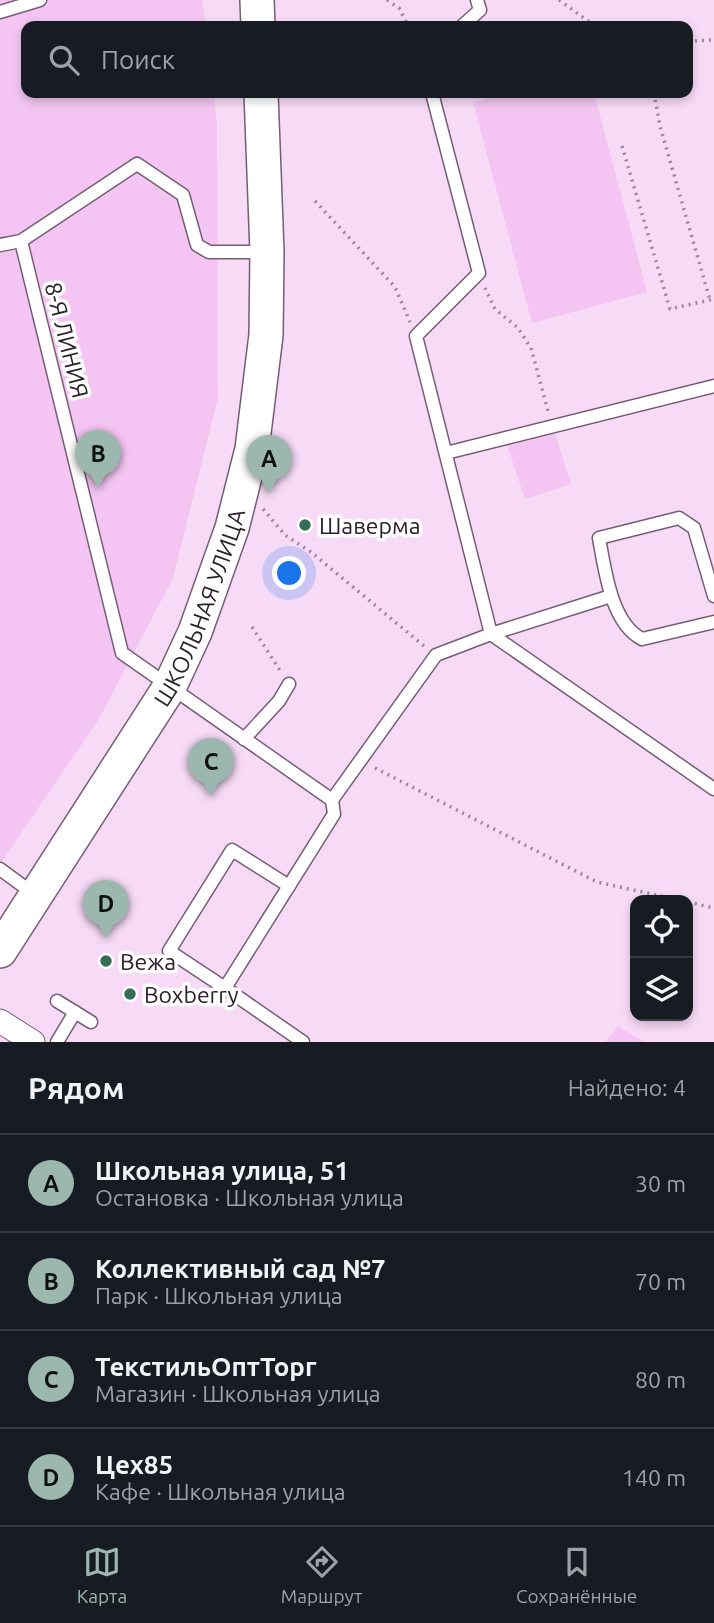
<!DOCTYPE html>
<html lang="ru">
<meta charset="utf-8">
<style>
:root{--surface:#171b24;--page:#20242c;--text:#f1f3f6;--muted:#9ea1a6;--line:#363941;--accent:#9cb7ae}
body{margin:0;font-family:Ubuntu,sans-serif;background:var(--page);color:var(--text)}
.controls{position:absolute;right:21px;bottom:21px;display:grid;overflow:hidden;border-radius:14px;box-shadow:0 4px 10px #0003}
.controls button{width:63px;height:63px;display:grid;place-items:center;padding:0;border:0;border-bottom:2px solid var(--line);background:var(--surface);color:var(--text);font:35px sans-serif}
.you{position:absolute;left:290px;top:574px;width:24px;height:24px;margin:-18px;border:5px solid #fff;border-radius:50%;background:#1a73e8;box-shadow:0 0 0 10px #1a73e833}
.badge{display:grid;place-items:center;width:46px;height:46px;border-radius:50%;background:var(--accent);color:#111;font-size:23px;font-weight:700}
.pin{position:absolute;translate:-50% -58px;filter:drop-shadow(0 2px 4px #0008)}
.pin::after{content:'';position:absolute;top:37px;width:24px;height:21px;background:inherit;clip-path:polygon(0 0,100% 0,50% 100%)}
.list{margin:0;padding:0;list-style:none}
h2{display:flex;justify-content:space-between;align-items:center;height:91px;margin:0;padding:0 28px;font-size:30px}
h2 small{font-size:23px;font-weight:400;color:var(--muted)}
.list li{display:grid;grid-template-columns:46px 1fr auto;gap:21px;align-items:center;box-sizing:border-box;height:98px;padding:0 28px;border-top:2px solid var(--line)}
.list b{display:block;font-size:26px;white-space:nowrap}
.list p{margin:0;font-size:23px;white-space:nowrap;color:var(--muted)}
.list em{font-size:23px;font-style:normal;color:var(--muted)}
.icon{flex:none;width:38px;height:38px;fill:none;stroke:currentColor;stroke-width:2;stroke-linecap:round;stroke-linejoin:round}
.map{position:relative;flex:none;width:714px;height:1042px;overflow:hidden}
.search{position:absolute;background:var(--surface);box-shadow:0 4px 10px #0003;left:21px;right:21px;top:21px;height:77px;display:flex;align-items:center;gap:18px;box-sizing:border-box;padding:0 24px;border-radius:14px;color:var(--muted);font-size:26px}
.sheet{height:483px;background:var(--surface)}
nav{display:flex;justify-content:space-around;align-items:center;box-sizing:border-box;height:98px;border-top:2px solid var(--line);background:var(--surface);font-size:19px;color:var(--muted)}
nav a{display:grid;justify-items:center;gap:4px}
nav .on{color:var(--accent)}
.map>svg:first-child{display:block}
</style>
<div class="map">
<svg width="714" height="1042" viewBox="0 0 714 1042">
<rect width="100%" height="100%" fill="#f7daf6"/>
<g fill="#f4c5f3">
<polygon points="0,0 202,0 206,26 26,26 26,93 213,93 217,123 218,398 173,578 99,719 0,864"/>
<polygon points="508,93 594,93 647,292 532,323 473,102"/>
<polygon points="554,430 571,484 525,499 507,445"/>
<polygon points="618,1026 644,1042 606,1042"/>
</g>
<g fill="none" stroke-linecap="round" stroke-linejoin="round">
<defs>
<g id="lane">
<polyline points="0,12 40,0"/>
<polyline points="462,26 480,10 477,0"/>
<polyline points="432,93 479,273 416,336 491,634 611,596"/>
<polyline points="21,241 122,653 332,800 436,655 491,634 714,789"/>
<polyline points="0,245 21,241 137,164 183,195 197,245 209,252 267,252"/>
<polyline points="446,453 714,386"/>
<path d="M714 596 694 528 679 518 599 538C605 570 611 623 642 639L714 622"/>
<polyline points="244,739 279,701 289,684"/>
<polyline points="0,869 34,894"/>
<polyline points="225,988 169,951 232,850 289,886"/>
<polyline points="57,1001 91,1022"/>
<polyline points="57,1042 75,1012"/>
<polyline points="303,1042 225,988 334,814 332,800"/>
</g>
<polyline id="street" points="0,1021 33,1042"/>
<g id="secondary">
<polyline points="257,0 258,26"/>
<path id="s1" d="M0 951 169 688 195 632 232 528 252 449 266 335 267 252 261 93"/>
</g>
</defs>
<use href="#lane" stroke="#765d75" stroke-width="15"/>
<use href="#street" stroke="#765d75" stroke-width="25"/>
<use href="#secondary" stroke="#765d75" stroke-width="36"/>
<g stroke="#9a869a" stroke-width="3.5" stroke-dasharray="2 5" stroke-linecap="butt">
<polyline points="387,0 399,8 408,26"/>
<polyline points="559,0 595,26"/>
<polyline points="688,41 714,40"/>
<polyline points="654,93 660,126 710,300"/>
<polyline points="622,146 670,309 714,299"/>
<polyline points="315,201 395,287 410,322"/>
<polyline points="485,288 495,309 518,328 531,348 548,411"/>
<polyline points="263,509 285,535 311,552 424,646"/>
<polyline points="252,627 281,672"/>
<polyline points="375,768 597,882 679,900"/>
<polyline points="688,902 714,908"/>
</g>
<use href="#lane" stroke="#fff" stroke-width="12"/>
<use href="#street" stroke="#fff" stroke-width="23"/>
<use href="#secondary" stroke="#fff" stroke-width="33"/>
</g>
<g fill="#356e57" stroke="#fff" stroke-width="2.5">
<circle cx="305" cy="525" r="7"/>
<circle cx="106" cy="961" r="7"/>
<circle cx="130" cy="994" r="7"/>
</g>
<g text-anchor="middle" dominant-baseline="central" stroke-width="7" stroke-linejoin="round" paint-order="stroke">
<g font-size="23" fill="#2a202a" stroke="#fff">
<text transform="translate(67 340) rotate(76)">8-Я ЛИНИЯ</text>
<text stroke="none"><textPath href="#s1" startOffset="399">ШКОЛЬНАЯ УЛИЦА</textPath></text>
</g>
<g font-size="23" fill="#2a202a" stroke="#fff" text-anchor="start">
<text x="319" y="525">Шаверма</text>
<text x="120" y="961">Вежа</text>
<text x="144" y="994">Boxberry</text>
</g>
</g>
</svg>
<div class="controls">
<button><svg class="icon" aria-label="locate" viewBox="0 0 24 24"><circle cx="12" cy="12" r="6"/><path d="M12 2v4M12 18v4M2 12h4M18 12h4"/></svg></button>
<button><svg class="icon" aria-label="layers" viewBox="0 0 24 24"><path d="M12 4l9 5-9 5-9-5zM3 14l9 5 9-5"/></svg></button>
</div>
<div class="you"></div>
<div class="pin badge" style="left:269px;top:493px">A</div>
<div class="pin badge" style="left:98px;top:488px">B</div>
<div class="pin badge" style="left:211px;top:796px">C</div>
<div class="pin badge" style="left:106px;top:938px">D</div>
<div class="search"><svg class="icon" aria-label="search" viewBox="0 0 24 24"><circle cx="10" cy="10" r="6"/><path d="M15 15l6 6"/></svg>Поиск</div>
</div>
<section class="sheet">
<h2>Рядом<small>Найдено: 4</small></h2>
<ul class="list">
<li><span class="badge">A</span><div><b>Школьная улица, 51</b><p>Остановка · Школьная улица</p></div><em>30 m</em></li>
<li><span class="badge">B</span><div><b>Коллективный сад №7</b><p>Парк · Школьная улица</p></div><em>70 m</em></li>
<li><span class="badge">C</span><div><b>ТекстильОптТорг</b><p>Магазин · Школьная улица</p></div><em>80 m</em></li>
<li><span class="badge">D</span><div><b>Цех85</b><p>Кафе · Школьная улица</p></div><em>140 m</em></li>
</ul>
</section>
<nav>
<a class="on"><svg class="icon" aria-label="map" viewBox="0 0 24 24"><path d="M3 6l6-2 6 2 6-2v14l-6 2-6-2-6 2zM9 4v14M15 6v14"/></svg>Карта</a>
<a><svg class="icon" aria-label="directions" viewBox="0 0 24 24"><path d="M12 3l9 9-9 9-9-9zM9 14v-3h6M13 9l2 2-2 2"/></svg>Маршрут</a>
<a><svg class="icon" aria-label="saved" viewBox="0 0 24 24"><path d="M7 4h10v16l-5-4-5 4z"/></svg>Сохранённые</a>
</nav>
